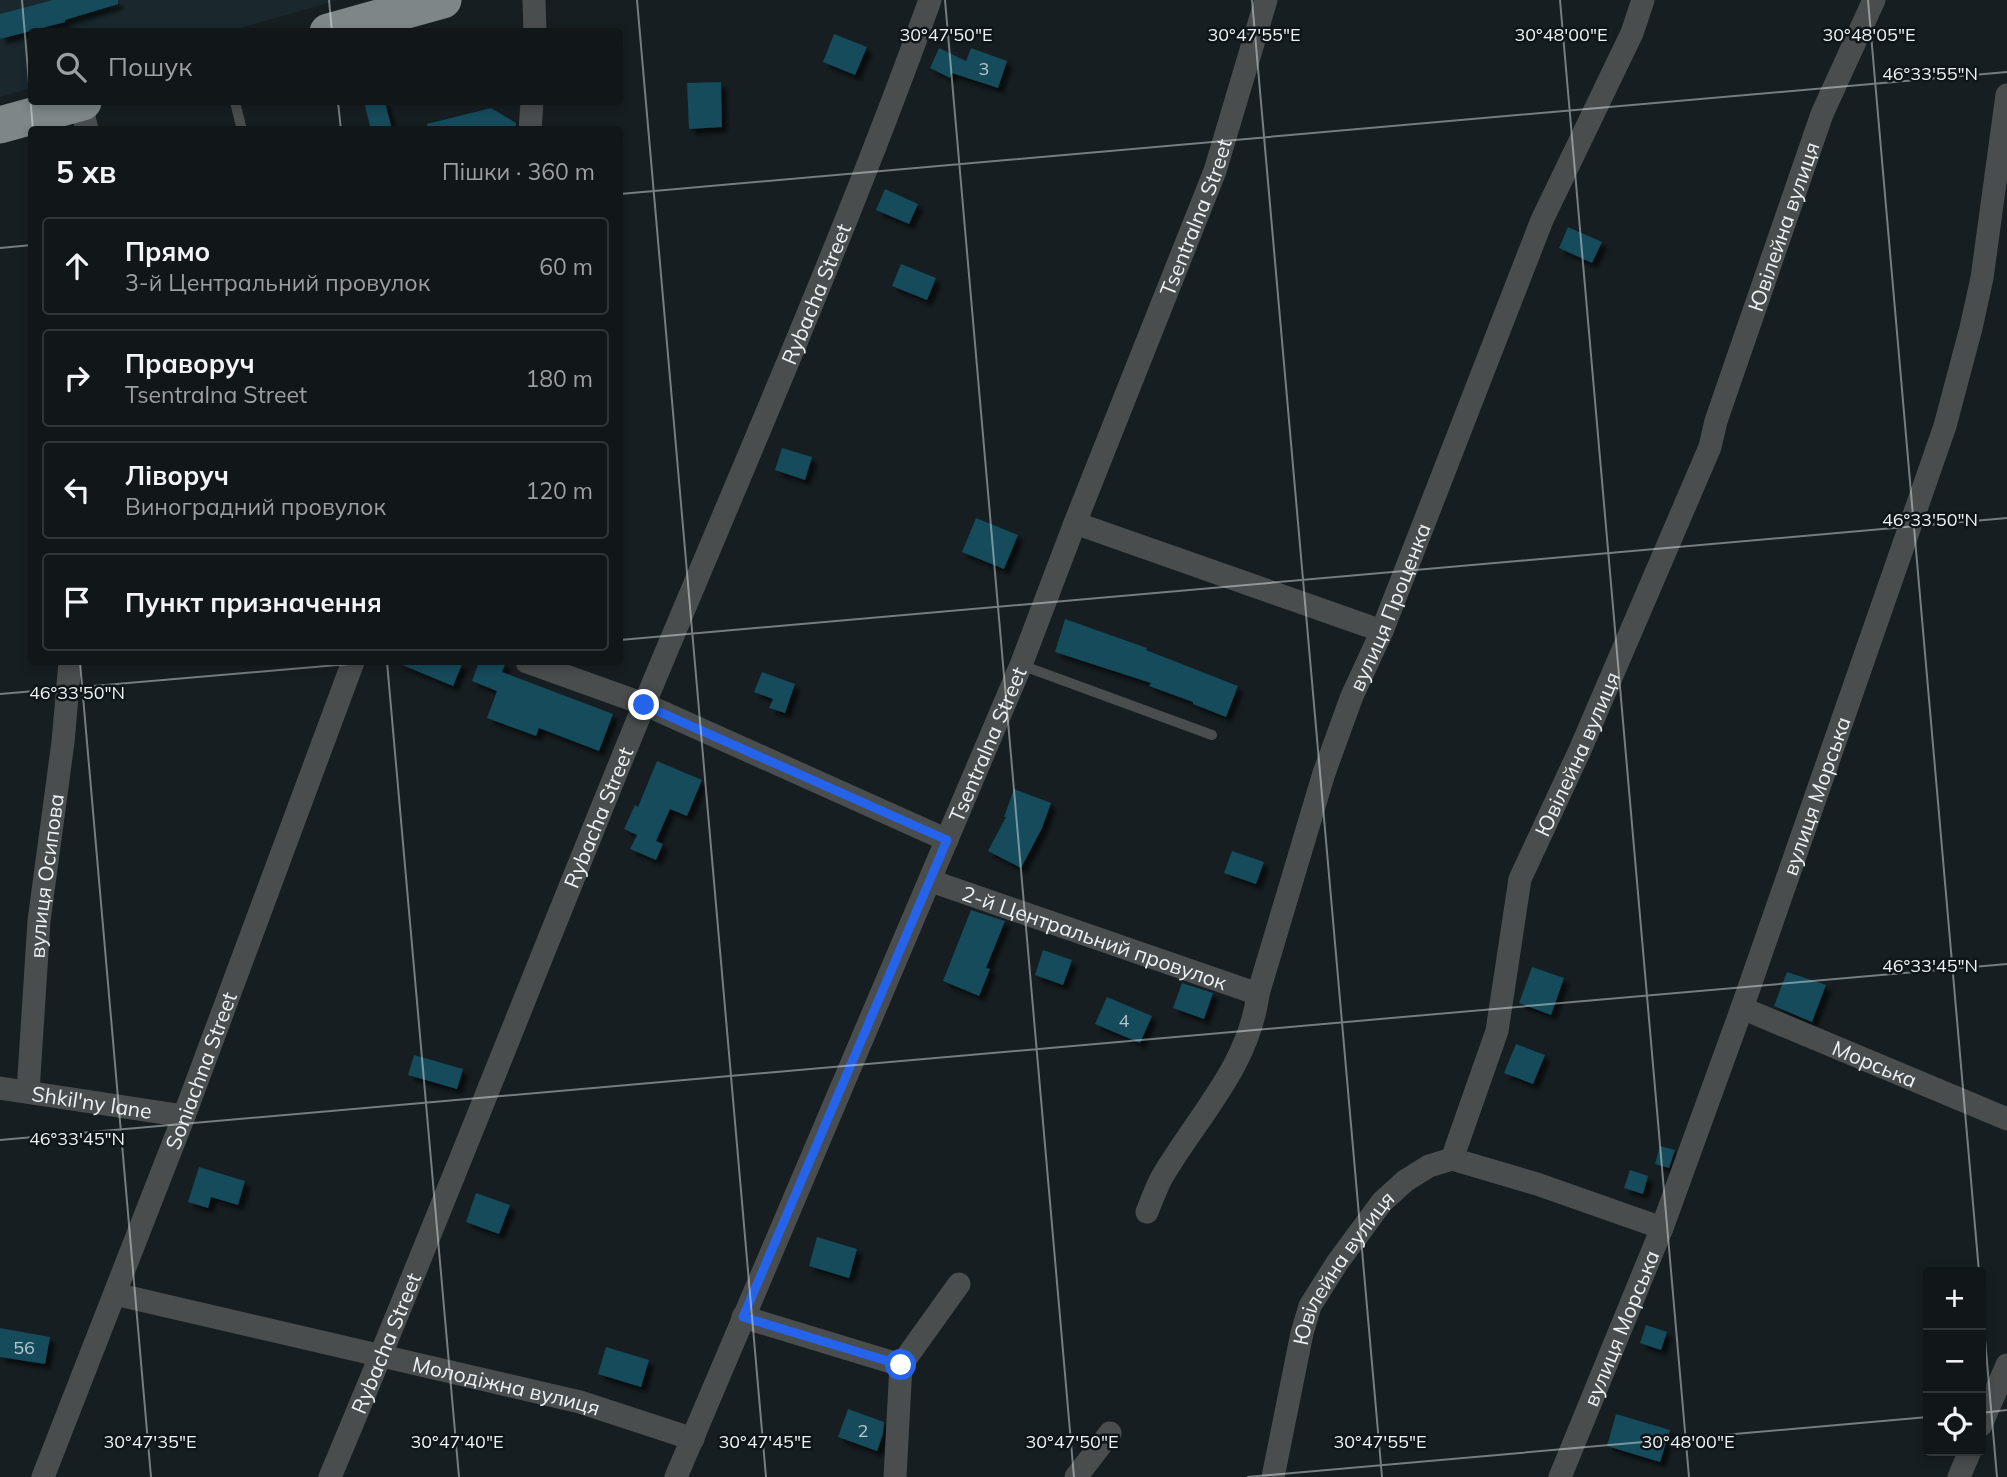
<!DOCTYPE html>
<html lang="uk">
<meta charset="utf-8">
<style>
:root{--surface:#111619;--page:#1e2326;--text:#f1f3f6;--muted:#9c9fa2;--line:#303538}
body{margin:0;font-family:Mulish,sans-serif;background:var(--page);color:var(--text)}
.controls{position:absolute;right:21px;bottom:21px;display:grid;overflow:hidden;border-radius:7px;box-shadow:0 4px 10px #0003}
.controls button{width:63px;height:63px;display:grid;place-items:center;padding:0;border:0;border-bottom:2px solid var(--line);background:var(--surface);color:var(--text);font:35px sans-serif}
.stop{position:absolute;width:21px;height:21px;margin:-16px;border:5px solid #2563eb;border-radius:50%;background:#fff}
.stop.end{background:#2563eb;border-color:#fff;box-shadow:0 2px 7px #0008}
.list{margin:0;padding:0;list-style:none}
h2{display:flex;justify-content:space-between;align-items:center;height:91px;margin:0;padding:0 28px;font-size:30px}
h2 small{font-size:23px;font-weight:400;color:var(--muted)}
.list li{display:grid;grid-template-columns:46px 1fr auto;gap:21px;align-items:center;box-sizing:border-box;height:98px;margin:0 14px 14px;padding:0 14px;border:2px solid var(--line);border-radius:7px}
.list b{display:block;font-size:26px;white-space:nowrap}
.list p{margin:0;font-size:23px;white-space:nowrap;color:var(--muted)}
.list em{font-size:23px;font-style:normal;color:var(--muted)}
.icon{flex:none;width:38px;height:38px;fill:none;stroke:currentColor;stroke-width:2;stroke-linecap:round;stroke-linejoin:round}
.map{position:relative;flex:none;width:2007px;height:1477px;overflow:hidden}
.search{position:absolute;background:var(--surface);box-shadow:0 4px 10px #0003;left:28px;top:28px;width:595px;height:77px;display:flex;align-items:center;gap:18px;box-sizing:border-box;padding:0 24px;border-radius:7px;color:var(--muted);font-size:26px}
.panel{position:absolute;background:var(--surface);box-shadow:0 4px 10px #0003;left:28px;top:126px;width:595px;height:539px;border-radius:7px}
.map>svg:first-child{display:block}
</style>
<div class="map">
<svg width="2007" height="1477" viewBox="0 0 2007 1477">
<defs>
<filter id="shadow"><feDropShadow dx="5.5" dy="5.5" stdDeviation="2" flood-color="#0009"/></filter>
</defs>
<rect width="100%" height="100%" fill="#171e21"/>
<polygon fill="#1a282d" points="0,0 339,0 229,31 32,32 31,88 0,97"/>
<g fill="#124b5c" filter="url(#shadow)">
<polygon points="53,0 118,0 118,4 65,20 65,22 0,39 0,14"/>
<polygon points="834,34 867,47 855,75 823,62"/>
<polygon points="939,48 966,61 971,48 1007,61 998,88 952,73 950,78 930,68"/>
<polygon points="721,82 722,127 689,129 687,83"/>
<polygon points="364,102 385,102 392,130 371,130"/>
<polygon points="491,108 516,123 516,130 428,130 427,124"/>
<polygon points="885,189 918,204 909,224 876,210"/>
<polygon points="1568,227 1602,242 1592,263 1559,248"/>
<polygon points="901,264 936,278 927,300 892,286"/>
<polygon points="782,448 812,457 805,480 775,470"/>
<polygon points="976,518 1018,535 1004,569 962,552"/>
<polygon points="1065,619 1147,648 1146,650 1238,686 1226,717 1193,704 1193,702 1149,686 1151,683 1055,652"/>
<polygon points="395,662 463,662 453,686"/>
<polygon points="479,662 506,662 502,672 613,714 599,751 539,728 536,736 487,718 497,691 472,681"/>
<polygon points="762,672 795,684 785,713 769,708 773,699 754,692"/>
<polygon points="657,761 702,780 687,816 670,809 656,841 663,844 656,860 630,849 637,835 624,829 635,805 638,807"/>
<polygon points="1014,789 1051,803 1042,828 1021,868 988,851 1006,817 1004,817"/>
<polygon points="1232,851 1264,862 1256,884 1224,873"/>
<polygon points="971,910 1005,921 986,968 990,969 979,996 943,981"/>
<polygon points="1043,950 1072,960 1063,985 1035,975"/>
<polygon points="1532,967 1564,978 1551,1015 1519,1003"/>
<polygon points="1787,972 1826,985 1812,1022 1774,1006"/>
<polygon points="1182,983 1213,993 1204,1019 1173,1008"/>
<polygon points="1107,997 1152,1016 1140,1043 1095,1024"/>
<polygon points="1516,1044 1545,1055 1533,1084 1504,1073"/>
<polygon points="414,1055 463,1069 457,1089 408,1075"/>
<polygon points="1660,1146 1675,1150 1669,1168 1655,1164"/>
<polygon points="199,1167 245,1181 238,1205 211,1197 208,1208 188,1202"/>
<polygon points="1630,1170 1648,1176 1643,1194 1624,1188"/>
<polygon points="476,1193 510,1205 499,1234 466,1222"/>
<polygon points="817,1237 857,1249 849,1278 809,1266"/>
<polygon points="1646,1325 1667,1332 1661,1350 1640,1343"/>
<polygon points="0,1328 50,1337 45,1364 0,1357"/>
<polygon points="606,1347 649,1360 641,1387 598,1374"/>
<polygon points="848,1409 884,1422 883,1434 877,1451 838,1437"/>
<polygon points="1616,1414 1670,1430 1660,1462 1607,1446"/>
</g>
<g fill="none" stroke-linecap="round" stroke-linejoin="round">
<g stroke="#494d4e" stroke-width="10">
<polyline points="235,102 242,130"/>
<polyline points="1021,665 1212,735"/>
</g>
<g stroke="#494d4e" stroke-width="23">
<polyline points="534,0 535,32"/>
<polyline points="81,102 87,130"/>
<polyline points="530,130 532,102"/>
<polyline points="1075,523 1382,631"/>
<polyline points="527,662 644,704 947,840"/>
<path id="s1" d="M931 881 1258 994"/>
<path id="s2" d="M1742 1008 2007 1119"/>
<path id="s3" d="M0 1088 184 1116"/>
<path id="s4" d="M28 1092 39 921 63 742 70 662"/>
<polyline points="1452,1159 1537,1184 1662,1228"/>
<path id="s5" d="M1147 1212C1152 1200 1156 1188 1162 1177 1197 1117 1249 1066 1258 994L1324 773 1352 696 1382 631 1542 220 1632 33 1643 0"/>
<path id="s6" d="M115 1294 580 1402 693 1439"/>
<polyline points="743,1317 901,1365"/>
<polyline points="1981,1425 2007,1365"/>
<path id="s7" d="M43 1477 184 1116 353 662"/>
<path id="s8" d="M330 1477C438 1221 538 962 644 705 741 471 844 239 930 0"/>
<path id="s9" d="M676 1477 1021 665 1075 523 1215 171 1266 0"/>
<polyline points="895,1477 901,1365 959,1284"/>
<polyline points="1076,1477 1110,1433"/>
<path id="s10" d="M1273 1477 1302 1333 1310 1306 1337 1263 1382 1202 1405 1181 1429 1166 1452 1159 1497 1031 1520 879 1580 750 1710 447 1716 421 1822 114 1874 0"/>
<path id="s11" d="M1560 1477 1662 1228 1742 1008 1945 426 1971 328 1982 278 2007 95"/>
<polyline points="1959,1477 1970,1451"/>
</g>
<g stroke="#7e8688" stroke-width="37">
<polyline points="328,32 443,0"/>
<polyline points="0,125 83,102"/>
</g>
</g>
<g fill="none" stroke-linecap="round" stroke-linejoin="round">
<polyline stroke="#2563eb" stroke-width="9" points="644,705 947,840 743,1317 901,1365"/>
</g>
<path fill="none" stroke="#ecf1f3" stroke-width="2" stroke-opacity="0.45" d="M22 0 33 130M329 0 332 32M637 0 766 1477M945 0 1074 1477M1252 0 1382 1477M1560 0 1689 1477M1868 0 1979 1272M338 102 341 130M620 194 2007 72M0 248 32 245M620 640 2007 518M80 662 151 1477M387 662 459 1477M0 694 372 662M0 1140 2007 964M1981 1293 1997 1477M1981 1413 2007 1410M1247 1477 1928 1417"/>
<g text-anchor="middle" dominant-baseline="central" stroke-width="5" stroke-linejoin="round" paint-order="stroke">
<g font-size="18" fill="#b6c8cd">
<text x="984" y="68">3</text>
<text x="1124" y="1020">4</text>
<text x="24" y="1347">56</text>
<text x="863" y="1430">2</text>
</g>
<g font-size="21" fill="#ecf1f3" stroke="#0f1518">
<text stroke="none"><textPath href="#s9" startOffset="1363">Tsentralna Street</textPath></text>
<text stroke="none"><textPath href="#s10" startOffset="1379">Ювілейна вулиця</textPath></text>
<text stroke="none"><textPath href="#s8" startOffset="1279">Rybacha Street</textPath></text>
<text stroke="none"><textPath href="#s5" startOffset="656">вулиця Проценка</textPath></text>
<text stroke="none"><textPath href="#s9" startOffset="796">Tsentralna Street</textPath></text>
<text stroke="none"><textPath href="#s10" startOffset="812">Ювілейна вулиця</textPath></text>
<text stroke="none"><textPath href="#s11" startOffset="728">вулиця Морська</textPath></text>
<text stroke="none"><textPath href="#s8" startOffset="712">Rybacha Street</textPath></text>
<text stroke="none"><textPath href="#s4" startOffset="217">вулиця Осипова</textPath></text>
<text stroke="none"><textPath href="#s1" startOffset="173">2-й Центральний провулок</textPath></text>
<text stroke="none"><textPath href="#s2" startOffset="144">Морська</textPath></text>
<text stroke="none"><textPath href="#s7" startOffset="436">Soniachna Street</textPath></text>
<text stroke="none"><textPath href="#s3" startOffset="93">Shkil'ny lane</textPath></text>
<text stroke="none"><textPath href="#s10" startOffset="224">Ювілейна вулиця</textPath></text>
<text stroke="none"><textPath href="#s11" startOffset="161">вулиця Морська</textPath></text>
<text stroke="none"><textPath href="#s8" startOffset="145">Rybacha Street</textPath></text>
<text stroke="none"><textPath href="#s6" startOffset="402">Молодіжна вулиця</textPath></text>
</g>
</g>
<g font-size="18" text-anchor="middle" fill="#ecf1f3" stroke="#0f1518" stroke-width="5" stroke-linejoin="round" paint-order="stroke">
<text x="946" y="41">30°47'50"E</text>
<text x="1254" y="41">30°47'55"E</text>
<text x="1561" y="41">30°48'00"E</text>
<text x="1869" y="41">30°48'05"E</text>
<text x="1930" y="80">46°33'55"N</text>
<text x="1930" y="526">46°33'50"N</text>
<text x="77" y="699">46°33'50"N</text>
<text x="1930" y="972">46°33'45"N</text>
<text x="77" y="1145">46°33'45"N</text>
<text x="150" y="1448">30°47'35"E</text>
<text x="457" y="1448">30°47'40"E</text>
<text x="765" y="1448">30°47'45"E</text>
<text x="1072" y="1448">30°47'50"E</text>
<text x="1380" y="1448">30°47'55"E</text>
<text x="1688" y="1448">30°48'00"E</text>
</g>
</svg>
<div class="controls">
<button>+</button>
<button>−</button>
<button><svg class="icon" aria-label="locate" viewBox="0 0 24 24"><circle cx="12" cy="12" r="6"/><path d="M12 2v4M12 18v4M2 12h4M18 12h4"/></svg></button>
</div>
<div class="stop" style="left:901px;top:1365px"></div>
<div class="stop end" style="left:644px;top:705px"></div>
<div class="search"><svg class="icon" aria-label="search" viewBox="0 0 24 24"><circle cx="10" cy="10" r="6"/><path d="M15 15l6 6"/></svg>Пошук</div>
<section class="panel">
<h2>5 хв<small>Пішки · 360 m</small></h2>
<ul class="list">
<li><svg class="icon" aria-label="ahead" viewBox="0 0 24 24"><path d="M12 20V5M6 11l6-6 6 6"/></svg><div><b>Прямо</b><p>3-й Центральний провулок</p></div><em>60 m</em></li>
<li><svg class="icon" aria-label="right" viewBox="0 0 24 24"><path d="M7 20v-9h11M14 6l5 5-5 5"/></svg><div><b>Праворуч</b><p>Tsentralna Street</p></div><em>180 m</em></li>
<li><svg class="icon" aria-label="left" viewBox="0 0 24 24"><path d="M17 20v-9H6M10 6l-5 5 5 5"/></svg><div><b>Ліворуч</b><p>Виноградний провулок</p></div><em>120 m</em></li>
<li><svg class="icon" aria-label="arrive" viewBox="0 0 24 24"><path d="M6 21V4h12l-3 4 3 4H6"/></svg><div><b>Пункт призначення</b></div></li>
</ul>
</section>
</div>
